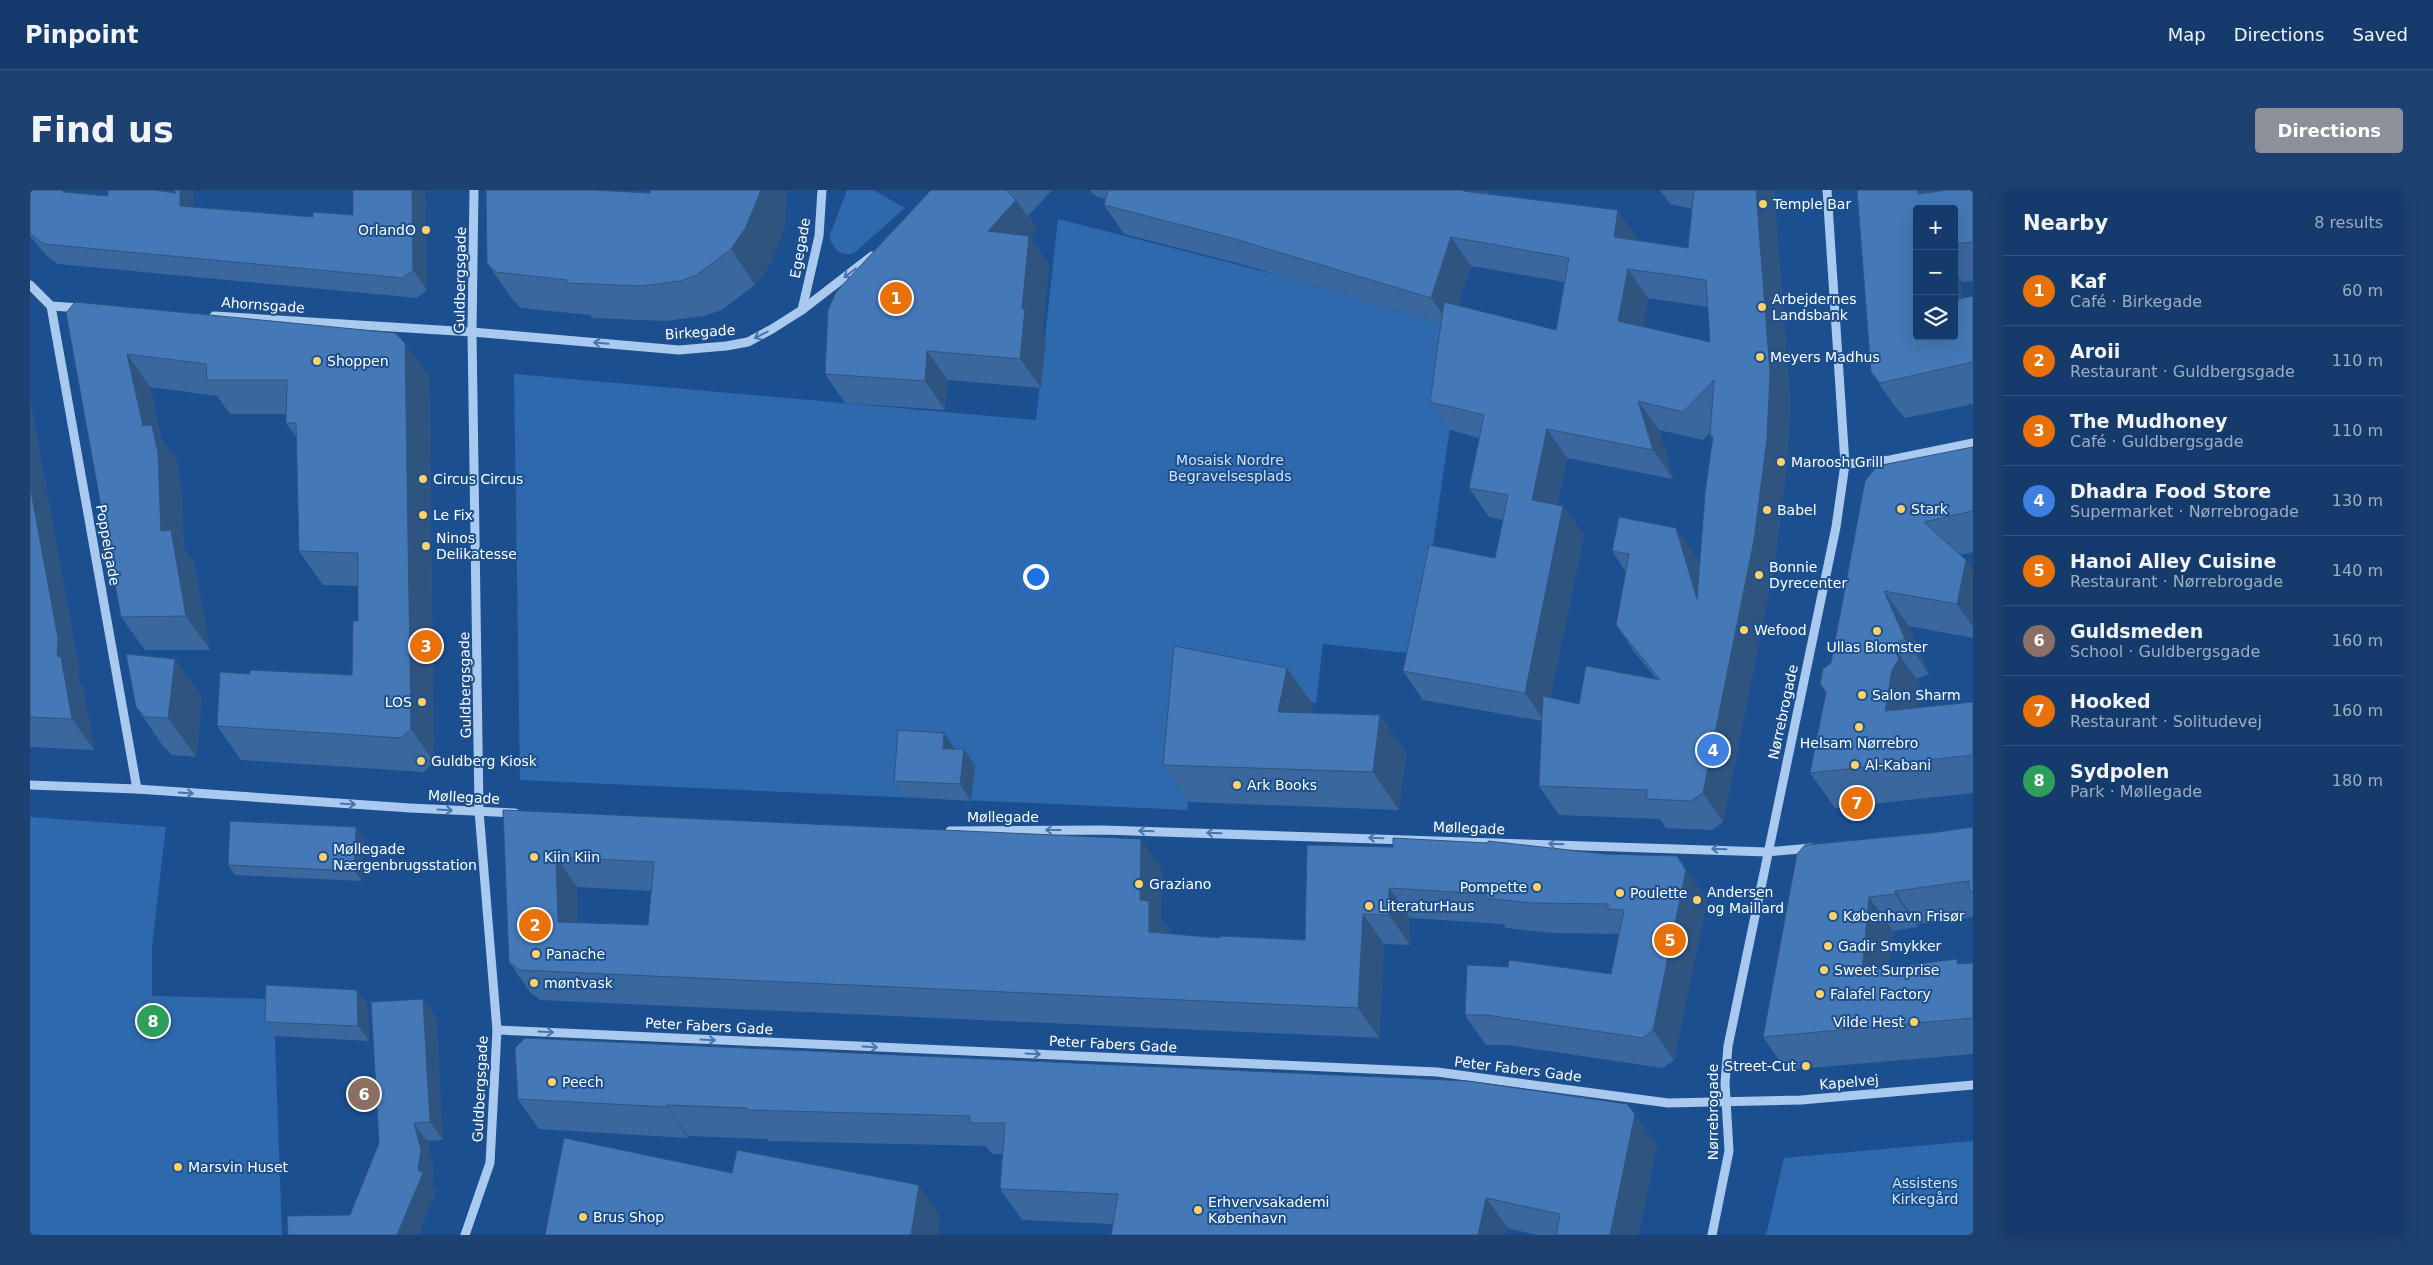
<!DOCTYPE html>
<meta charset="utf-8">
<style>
:root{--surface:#143b6b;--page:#1d4271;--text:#f1f3f6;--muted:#9dadc1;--line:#33557e;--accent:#8c9099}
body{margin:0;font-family:"DejaVu Sans",sans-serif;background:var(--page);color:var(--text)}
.controls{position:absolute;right:15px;top:15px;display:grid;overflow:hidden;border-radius:5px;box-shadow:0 5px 20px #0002}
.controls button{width:45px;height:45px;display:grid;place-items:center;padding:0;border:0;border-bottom:1px solid var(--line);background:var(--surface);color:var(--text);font:25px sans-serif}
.you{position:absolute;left:1005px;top:386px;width:18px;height:18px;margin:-12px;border:4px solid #fff;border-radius:50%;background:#1a73e8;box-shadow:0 0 0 8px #1a73e833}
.badge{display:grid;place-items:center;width:32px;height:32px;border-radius:50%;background:var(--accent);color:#fff;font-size:16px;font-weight:700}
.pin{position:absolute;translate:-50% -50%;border:2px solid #fff;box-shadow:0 1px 5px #0006}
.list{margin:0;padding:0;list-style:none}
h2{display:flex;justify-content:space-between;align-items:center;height:65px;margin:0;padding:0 20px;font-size:21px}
h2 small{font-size:16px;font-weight:400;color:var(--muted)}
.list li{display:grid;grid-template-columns:32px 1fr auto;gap:15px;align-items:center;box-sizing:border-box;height:70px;padding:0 20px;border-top:1px solid var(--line)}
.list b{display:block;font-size:19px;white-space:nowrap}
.list p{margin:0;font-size:16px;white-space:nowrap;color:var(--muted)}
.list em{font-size:16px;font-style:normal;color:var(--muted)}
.icon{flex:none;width:28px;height:28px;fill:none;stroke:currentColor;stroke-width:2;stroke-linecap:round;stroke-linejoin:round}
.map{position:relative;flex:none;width:1943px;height:1045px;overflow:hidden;border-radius:5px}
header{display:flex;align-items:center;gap:30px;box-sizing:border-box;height:70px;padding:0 25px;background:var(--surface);border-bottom:1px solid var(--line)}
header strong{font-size:24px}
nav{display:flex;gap:28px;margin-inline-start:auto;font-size:18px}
.intro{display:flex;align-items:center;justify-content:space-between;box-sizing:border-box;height:120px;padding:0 30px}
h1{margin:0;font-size:35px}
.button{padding:12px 22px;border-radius:5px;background:var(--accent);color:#fff;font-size:18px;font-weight:700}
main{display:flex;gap:30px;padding:0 30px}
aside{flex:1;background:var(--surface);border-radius:5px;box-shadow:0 5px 20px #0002}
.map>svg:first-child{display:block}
</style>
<header>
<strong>Pinpoint</strong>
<nav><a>Map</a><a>Directions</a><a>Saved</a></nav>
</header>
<div class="intro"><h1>Find us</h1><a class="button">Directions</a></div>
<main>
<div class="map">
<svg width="1943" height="1045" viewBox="0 0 1943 1045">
<rect width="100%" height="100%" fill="#1b4f8f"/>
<g fill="#2e69ad">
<path d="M817 0H843L875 18 824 63C810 67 804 59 799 47Z"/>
<polygon points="1028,29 1248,85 1434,141 1387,464 1293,454 1286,513 1170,492 1157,620 490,590 484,184 1006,230"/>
<polygon points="0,627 136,637 122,756 122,806 246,809 245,850 252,1045 0,1045"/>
<polygon points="1943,951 1943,1045 1736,1045 1754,968"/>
</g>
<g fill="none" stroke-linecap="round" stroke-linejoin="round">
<g stroke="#a9c9ee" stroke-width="9">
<polyline points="0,95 21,116 51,118"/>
<polyline points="21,116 107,599"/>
<polyline points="772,120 789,46 792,0"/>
<polyline points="184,126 442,142 649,160 696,156 718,152 742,139 772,120 842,66"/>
<polyline points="1815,274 1860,270 1943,253"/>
<polyline points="0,595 107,599 380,618 485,623"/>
<polyline points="920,641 1072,640 1737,662 1781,658"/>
<polyline points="467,840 1407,882 1638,913 1771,910 1943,895"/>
<polyline points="435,1045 460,973 467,840 449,621 442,142 444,0"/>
<polyline points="1682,1045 1699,961 1695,893 1698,856 1806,337 1815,274 1797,0"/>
</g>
</g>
<g fill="#3a679d" fill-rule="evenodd">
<polygon points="0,0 33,0 34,2 78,6 146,3 144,0 164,0 164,17 283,27 323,25 395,0 397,100 387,108 28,74 16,65 0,46"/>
<polygon points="668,0 757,0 755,36 741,73 725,95 692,120 674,126 636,131 562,128 560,125 491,118 482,109 457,73 620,3"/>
<polygon points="901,0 1022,0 998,26 1007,39 1000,46 1019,75 1012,143 1016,148 1011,198 918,190 915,220 815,213 795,184"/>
<path d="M1059 0H1458V4L1608 49V51L1658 58 1662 19 1640 14 1630 0H1744L1760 212 1757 277 1744 378 1693 632 1682 640 1636 638 1630 629 1529 625 1509 596 1512 531 1393 510 1373 481 1465 368 1473 330 1459 327 1439 298 1449 248 1420 240 1400 212 1411 134 1218 76 1094 44 1074 15 1076 9 1067 7ZM1441 76 1534 92 1526 140 1428 116ZM1618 108 1678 117 1680 152 1612 137ZM1629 240 1673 250 1680 243V246L1683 250 1670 378 1666 367 1582 361 1596 382 1586 435 1606 464 1627 490 1549 514 1520 508 1554 345 1533 316 1527 315 1537 268 1643 289Z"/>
<path d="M1827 0H1911V1L1917 0H1943V91L1932 92 1933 108 1943 106V214L1875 228 1866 218 1841 182ZM1887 19H1924V146H1887Z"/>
<polygon points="36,123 399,186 404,572 394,582 211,570 187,536 220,484 322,485 328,431 328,396 293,395 269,361 267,248 256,233 256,224 200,224 187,206 120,197 131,248 146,269 151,297 154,358 164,373 180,460 115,460 91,427"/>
<polygon points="0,210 49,478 49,492 53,497 64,560 0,557"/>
<polygon points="1943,257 1943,362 1930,365 1943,380 1943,448 1879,436 1899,484 1887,489 1894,504 1887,515 1886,518 1943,512 1943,603 1805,618 1780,583 1796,503 1790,494 1801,473"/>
<polygon points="145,469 172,507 166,567 142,565 133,556 106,517"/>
<polygon points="1257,478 1283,515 1281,523 1376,563 1369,620 1159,612 1133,575"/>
<polygon points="945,576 941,611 875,607 864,591"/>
<path d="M473 620 1132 679 1131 728 1140 741V744L1190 748 1275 750 1277 655 1677 710 1644 870 1633 878 1477 855H1456L1435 825 1581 784 1589 744 1523 743 1476 738 1473 734 1380 728V755L1354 754 1349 848 510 810 500 802 479 772ZM547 697 621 701 618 735 548 733Z"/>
<polygon points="1943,637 1943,727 1888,734 1888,737 1863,741 1859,778 1943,773 1943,864 1756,880 1733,847 1767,664 1901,643"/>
<polygon points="334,647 332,691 205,685 198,675"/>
<polygon points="327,800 337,815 339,851 245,846 235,832"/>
<polygon points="393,809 406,827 413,950 397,951 404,978 402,995 406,1001 388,1045 320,1025 349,953"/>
<polygon points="485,858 1627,955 1608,1045 1506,1045 1478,1038 1083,1034 992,1030 970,999 973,964 962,964 956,956 738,951 737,949 658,946 658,948 509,939 488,909"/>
</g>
<g fill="#305480">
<polygon points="150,0 164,0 164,36 150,16"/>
<polygon points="382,0 395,0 397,100 383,80"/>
<polygon points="731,0 757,0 755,36 741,73 725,95 701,59"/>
<polygon points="1433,0 1458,0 1453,30 1433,1"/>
<polygon points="1726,0 1744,0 1760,212 1757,277 1744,378 1693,632 1673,603"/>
<polygon points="1888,0 1911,0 1912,19 1888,4"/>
<polygon points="986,10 1007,39 1000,46 1019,75 1012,143 1016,148 1011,198 990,169 992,119 958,41"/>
<polygon points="1588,20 1608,49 1604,76 1584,47"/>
<polygon points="1421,47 1441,76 1421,137 1401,108"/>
<polygon points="1598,79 1618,108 1608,160 1588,131"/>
<polygon points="1924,81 1932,92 1936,148 1924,132"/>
<polygon points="375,153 399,186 404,572 381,539"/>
<polygon points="897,161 918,190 915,220 895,191"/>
<polygon points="97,164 120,197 131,248 146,269 151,297 154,358 164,373 180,460 156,426 131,341 113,236"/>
<polygon points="0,210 49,478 49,492 53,497 64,560 42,529 27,466 0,296"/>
<polygon points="1608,211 1629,240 1643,289 1623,260"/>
<polygon points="1517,239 1537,268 1522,339 1502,310"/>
<polygon points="1533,316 1554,345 1515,532 1495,503"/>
<polygon points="1646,338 1666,367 1687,438 1667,409"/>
<polygon points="1936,370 1943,380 1943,437 1927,414"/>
<polygon points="1854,401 1879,436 1899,484 1875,449"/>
<polygon points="1862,455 1887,489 1894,504 1887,515 1879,556 1855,521"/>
<polygon points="145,469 172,507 166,567 138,528"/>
<polygon points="1257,478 1283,515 1274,559 1248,522"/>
<polygon points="1350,525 1376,563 1369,620 1343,582"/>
<polygon points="914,543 926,560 913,559"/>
<polygon points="934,559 945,576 941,611 930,594"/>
<polygon points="326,637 334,647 332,691 324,681"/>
<polygon points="1111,649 1132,679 1131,728 1140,741 1140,772 1119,742 1110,710"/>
<polygon points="1647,666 1677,710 1644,870 1623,840"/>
<polygon points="526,667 547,697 549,762 528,732"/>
<polygon points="1359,698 1380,728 1380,755 1359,725"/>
<polygon points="1865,701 1888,734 1888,737 1865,704"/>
<polygon points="1839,707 1863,741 1856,815 1832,781"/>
<polygon points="1333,724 1354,754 1349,848 1328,818"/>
<polygon points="327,800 337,815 339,851 328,836"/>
<polygon points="393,809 406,827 413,950 400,932"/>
<polygon points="636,915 658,946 658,948 637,917"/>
<polygon points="1605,924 1627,955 1608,1045 1580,1045"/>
<polygon points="384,933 397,951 404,978 402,995 406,1001 388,1045 367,1045 388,980"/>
<polygon points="889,995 910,1026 908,1045 881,1045"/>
<polygon points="1456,1008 1478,1038 1476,1045 1448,1045"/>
</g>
<g fill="#4478b7" stroke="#305480" fill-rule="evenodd">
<polygon points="0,0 32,0 33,2 78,6 78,0 124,0 146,3 144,0 150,0 150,16 283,27 283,22 323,25 323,0 382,0 383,80 373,88 14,54 2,45 0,43"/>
<polygon points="456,0 562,0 620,3 620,0 731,0 716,37 701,59 667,85 650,91 611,96 537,93 537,90 466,82 457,73"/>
<polygon points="901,0 976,0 986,10 958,41 999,46 992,119 995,119 990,169 897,161 895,191 795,184 798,120 806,102"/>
<path d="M1078 0H1433V1L1588 20 1584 47 1658 58 1664 0H1726L1740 183 1737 248 1724 350 1673 603 1661 611 1616 609 1618 600 1509 596 1513 506 1549 514 1556 476 1630 490 1586 435 1599 364 1582 361 1589 327 1646 338 1667 409 1675 303 1683 246H1680L1684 190 1653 222 1608 211 1623 260 1517 239 1502 310 1533 316 1495 503 1373 481 1399 355 1465 368 1478 305 1439 298 1454 225 1400 212 1414 112 1526 140 1539 68 1421 47 1401 108 1198 47 1074 15ZM1598 79 1676 90 1680 152 1588 131Z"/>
<polygon points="1827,0 1888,0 1888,4 1917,0 1943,0 1943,52 1924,54 1924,19 1887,19 1887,146 1924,146 1924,110 1943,106 1943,172 1850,193 1841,182"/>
<polygon points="45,112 365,143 375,153 381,539 371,548 187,536 190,482 220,484 220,480 322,485 323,431 328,431 328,363 269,361 266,233 256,233 257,190 177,190 176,174 97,164 113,236 122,235 128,263 131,341 141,340 156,426 91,427 36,123"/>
<polygon points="1943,257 1943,321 1894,332 1936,370 1927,414 1854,401 1875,449 1862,455 1869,469 1862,480 1855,521 1943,512 1943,565 1780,583 1796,502 1790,494 1793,479 1801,473 1835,291 1847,276"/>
<polygon points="0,296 28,448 27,466 31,467 42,529 0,527"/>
<polygon points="1144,456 1257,478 1248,522 1350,525 1343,582 1133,575"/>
<polygon points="96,464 145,469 138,528 115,527 106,517"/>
<polygon points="868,540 914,543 913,559 934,559 930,594 864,591"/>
<path d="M473 620 1111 649 1110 710 1119 711V742L1190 748V746L1275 750 1277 655 1363 657V648L1458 653V651L1575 664 1647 666 1656 680 1623 840 1613 848 1456 825H1435L1437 775 1478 777 1479 770 1581 784 1594 720 1578 719V714L1502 713 1455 708 1456 704 1359 698V725L1333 724 1328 818 489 780 479 772ZM526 667 624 672 618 735 528 732Z"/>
<polygon points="200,631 326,637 324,681 198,675"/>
<polygon points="1943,637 1943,701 1940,702 1939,691 1865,701 1865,704 1839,707 1832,781 1927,769 1927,774 1943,773 1943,828 1733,847 1767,664 1775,655 1901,643"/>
<polygon points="236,795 327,800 328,836 235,832"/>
<polygon points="393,809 400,932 384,933 391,960 388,980 393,983 367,1045 258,1045 257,1026 320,1025 349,953 341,812"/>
<polygon points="495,848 1438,891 1597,914 1605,924 1580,1045 1526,1045 1530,1024 1456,1008 1448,1045 1081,1045 1088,1004 970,999 975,933 940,933 940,926 717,920 717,918 636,915 637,917 488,909 485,858"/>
<polygon points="534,948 702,983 707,960 889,995 881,1045 515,1045"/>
</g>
<defs><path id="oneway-shaft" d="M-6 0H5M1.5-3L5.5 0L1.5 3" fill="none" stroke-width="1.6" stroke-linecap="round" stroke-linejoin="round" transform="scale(1.25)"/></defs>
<g stroke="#4674ac">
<use href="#oneway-shaft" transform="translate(820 83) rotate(142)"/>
<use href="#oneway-shaft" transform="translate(731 145) rotate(153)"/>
<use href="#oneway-shaft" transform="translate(571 153) rotate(-175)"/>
<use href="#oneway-shaft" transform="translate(156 603) rotate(4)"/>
<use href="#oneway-shaft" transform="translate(318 614) rotate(4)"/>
<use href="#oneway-shaft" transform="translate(415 620) rotate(3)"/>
<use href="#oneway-shaft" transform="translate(1023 640) rotate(180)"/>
<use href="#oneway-shaft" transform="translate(1116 641) rotate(-178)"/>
<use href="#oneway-shaft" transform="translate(1184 643) rotate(-178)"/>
<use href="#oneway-shaft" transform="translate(1346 648) rotate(-178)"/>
<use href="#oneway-shaft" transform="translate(1526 654) rotate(-178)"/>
<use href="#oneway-shaft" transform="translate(1689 659) rotate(-178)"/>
<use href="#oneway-shaft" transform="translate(516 842) rotate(3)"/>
<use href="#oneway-shaft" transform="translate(678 850) rotate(3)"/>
<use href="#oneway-shaft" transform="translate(840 857) rotate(3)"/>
<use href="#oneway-shaft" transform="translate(1003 864) rotate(3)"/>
</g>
<g fill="#ffd166" stroke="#1b4f8f" stroke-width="2">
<circle cx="1733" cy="14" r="5"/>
<circle cx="396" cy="40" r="5"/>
<circle cx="1732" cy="117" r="5"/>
<circle cx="1730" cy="167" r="5"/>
<circle cx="287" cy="171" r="5"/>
<circle cx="1751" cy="272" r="5"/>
<circle cx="393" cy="289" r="5"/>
<circle cx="1871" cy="319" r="5"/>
<circle cx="1737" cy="320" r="5"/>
<circle cx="393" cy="325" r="5"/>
<circle cx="396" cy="356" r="5"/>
<circle cx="1729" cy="385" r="5"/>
<circle cx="1714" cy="440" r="5"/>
<circle cx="1847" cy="441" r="5"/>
<circle cx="1832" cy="505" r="5"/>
<circle cx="392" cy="512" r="5"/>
<circle cx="1829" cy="537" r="5"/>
<circle cx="391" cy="571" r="5"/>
<circle cx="1825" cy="575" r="5"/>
<circle cx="1207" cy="595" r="5"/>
<circle cx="293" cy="667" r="5"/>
<circle cx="504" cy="667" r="5"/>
<circle cx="1109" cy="694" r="5"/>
<circle cx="1507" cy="697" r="5"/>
<circle cx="1590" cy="703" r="5"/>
<circle cx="1667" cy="710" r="5"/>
<circle cx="1339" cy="716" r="5"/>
<circle cx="1803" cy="726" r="5"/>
<circle cx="1798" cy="756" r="5"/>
<circle cx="506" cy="764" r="5"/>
<circle cx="1794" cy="780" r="5"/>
<circle cx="504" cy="793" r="5"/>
<circle cx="1790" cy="804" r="5"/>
<circle cx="1884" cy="832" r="5"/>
<circle cx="1776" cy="876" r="5"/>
<circle cx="522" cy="892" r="5"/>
<circle cx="148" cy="977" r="5"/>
<circle cx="1168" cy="1020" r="5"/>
<circle cx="553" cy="1027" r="5"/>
</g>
<g text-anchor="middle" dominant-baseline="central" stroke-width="4" stroke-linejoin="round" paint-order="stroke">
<g font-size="14" fill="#fff" stroke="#1b4f8f" text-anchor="start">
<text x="1743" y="14">Temple Bar</text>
<text x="386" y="40" text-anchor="end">OrlandO</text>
<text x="1742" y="109">Arbejdernes<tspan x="1742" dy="16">Landsbank</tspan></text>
<text x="1740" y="167">Meyers Madhus</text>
<text x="297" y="171">Shoppen</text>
<text x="1761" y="272">Maroosh Grill</text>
<text x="403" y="289">Circus Circus</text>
<text x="1881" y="319">Stark</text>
<text x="1747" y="320">Babel</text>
<text x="403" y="325">Le Fix</text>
<text x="406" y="348">Ninos<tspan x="406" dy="16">Delikatesse</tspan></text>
<text x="1739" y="377">Bonnie<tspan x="1739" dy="16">Dyrecenter</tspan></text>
<text x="1724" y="440">Wefood</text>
<text x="1847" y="457" text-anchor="middle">Ullas Blomster</text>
<text x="1842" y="505">Salon Sharm</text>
<text x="382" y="512" text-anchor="end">LOS</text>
<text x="1829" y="553" text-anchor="middle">Helsam Nørrebro</text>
<text x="401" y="571">Guldberg Kiosk</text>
<text x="1835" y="575">Al-Kabani</text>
<text x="1217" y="595">Ark Books</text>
<text x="303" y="659">Møllegade<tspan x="303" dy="16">Nærgenbrugsstation</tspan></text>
<text x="514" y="667">Kiin Kiin</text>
<text x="1119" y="694">Graziano</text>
<text x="1497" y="697" text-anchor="end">Pompette</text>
<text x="1677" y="702">Andersen<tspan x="1677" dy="16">og Maillard</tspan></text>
<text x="1600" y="703">Poulette</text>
<text x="1349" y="716">LiteraturHaus</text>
<text x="1813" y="726">København Frisør</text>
<text x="1808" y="756">Gadir Smykker</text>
<text x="516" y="764">Panache</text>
<text x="1804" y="780">Sweet Surprise</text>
<text x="514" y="793">møntvask</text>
<text x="1800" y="804">Falafel Factory</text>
<text x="1874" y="832" text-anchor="end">Vilde Hest</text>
<text x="1766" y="876" text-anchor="end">Street-Cut</text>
<text x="532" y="892">Peech</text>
<text x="158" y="977">Marsvin Huset</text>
<text x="1178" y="1012">Erhvervsakademi<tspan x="1178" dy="16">København</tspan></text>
<text x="563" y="1027">Brus Shop</text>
</g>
<g font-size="14" fill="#fff" stroke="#1b4f8f">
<text transform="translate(770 58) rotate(-80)">Egegade</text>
<text transform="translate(430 90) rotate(-89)">Guldbergsgade</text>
<text transform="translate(233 115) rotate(4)">Ahornsgade</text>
<text transform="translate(670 142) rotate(-4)">Birkegade</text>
<text transform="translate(78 355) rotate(80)">Poppelgade</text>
<text transform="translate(435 495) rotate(-91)">Guldbergsgade</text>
<text transform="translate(1753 522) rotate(-78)">Nørrebrogade</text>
<text transform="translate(434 607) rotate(3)">Møllegade</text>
<text x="973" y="627">Møllegade</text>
<text transform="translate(1439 638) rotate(2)">Møllegade</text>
<text transform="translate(679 836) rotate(3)">Peter Fabers Gade</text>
<text transform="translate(1083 854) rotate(3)">Peter Fabers Gade</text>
<text transform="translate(1488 879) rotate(7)">Peter Fabers Gade</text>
<text transform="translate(1819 892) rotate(-5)">Kapelvej</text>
<text transform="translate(450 899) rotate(-87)">Guldbergsgade</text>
<text transform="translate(1683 922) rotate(-90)">Nørrebrogade</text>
</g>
<g font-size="14" fill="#cfe3fa" stroke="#1b4f8f">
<text x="1200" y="270">Mosaisk Nordre<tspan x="1200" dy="16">Begravelsesplads</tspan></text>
<text x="1895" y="993">Assistens<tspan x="1895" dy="16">Kirkegård</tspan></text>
</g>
</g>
</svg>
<div class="controls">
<button>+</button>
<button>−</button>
<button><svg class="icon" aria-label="layers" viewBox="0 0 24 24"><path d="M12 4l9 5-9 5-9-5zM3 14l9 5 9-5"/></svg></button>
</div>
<div class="you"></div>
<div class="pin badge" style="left:866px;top:108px;background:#e8710a">1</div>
<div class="pin badge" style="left:505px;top:735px;background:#e8710a">2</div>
<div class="pin badge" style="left:396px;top:456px;background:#e8710a">3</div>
<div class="pin badge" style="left:1683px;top:560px;background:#3f7fe0">4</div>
<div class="pin badge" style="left:1640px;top:750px;background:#e8710a">5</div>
<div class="pin badge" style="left:334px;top:904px;background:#8d6e63">6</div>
<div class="pin badge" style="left:1827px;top:613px;background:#e8710a">7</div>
<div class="pin badge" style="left:123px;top:831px;background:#2e9e5b">8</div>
</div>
<aside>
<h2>Nearby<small>8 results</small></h2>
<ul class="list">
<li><span class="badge" style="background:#e8710a">1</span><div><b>Kaf</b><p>Café · Birkegade</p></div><em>60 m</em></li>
<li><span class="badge" style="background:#e8710a">2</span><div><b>Aroii</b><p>Restaurant · Guldbergsgade</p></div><em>110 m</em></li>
<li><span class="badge" style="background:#e8710a">3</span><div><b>The Mudhoney</b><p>Café · Guldbergsgade</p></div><em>110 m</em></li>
<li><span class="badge" style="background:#3f7fe0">4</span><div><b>Dhadra Food Store</b><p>Supermarket · Nørrebrogade</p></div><em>130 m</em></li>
<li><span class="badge" style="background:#e8710a">5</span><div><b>Hanoi Alley Cuisine</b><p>Restaurant · Nørrebrogade</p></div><em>140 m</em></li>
<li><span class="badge" style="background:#8d6e63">6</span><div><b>Guldsmeden</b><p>School · Guldbergsgade</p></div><em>160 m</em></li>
<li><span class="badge" style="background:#e8710a">7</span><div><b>Hooked</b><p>Restaurant · Solitudevej</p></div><em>160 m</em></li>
<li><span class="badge" style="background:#2e9e5b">8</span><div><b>Sydpolen</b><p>Park · Møllegade</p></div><em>180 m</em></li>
</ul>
</aside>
</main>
